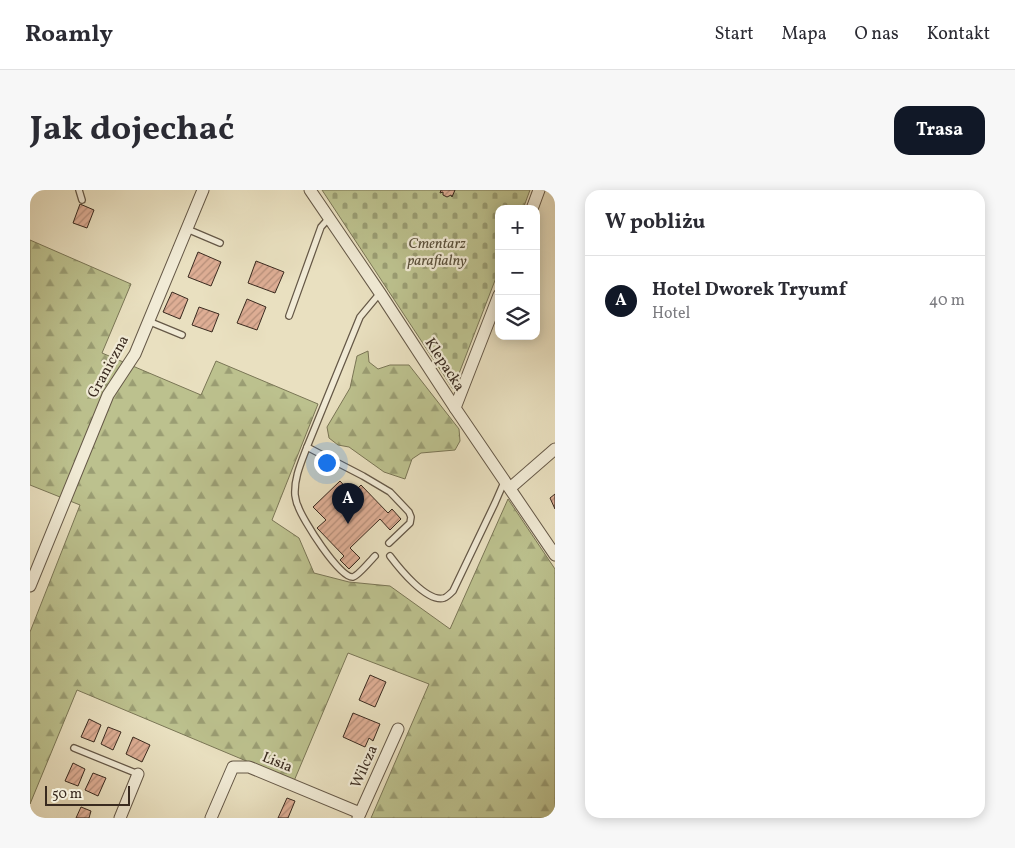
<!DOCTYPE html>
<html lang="pl">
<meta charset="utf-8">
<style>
:root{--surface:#fff;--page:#f7f7f7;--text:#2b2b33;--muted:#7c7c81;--line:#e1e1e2;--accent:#111827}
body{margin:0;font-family:Vollkorn,serif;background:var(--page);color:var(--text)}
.controls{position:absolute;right:15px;top:15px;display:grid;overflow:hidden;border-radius:10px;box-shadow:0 2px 12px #0003}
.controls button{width:45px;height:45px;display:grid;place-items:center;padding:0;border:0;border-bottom:1px solid var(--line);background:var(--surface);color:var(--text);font:25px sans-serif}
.scale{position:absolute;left:15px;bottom:12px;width:85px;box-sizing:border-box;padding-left:5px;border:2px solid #392a1f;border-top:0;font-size:14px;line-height:18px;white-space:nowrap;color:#392a1f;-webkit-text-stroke:4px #f1ebd6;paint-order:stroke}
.you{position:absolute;left:296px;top:272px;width:18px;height:18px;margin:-12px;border:4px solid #fff;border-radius:50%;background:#1a73e8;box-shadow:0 0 0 8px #1a73e833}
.badge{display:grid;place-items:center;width:32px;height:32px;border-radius:50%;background:var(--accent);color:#fff;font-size:16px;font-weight:700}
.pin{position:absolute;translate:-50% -41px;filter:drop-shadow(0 1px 2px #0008)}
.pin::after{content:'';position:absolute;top:26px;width:18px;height:15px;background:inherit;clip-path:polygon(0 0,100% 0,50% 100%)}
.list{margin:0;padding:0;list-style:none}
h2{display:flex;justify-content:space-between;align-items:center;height:65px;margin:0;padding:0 20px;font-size:21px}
h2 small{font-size:16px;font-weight:400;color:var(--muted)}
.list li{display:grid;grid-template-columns:32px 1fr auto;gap:15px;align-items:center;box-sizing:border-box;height:90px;padding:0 20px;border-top:1px solid var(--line)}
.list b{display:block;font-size:19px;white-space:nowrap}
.list p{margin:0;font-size:16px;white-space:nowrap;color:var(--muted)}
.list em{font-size:16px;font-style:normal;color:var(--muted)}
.icon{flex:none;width:28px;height:28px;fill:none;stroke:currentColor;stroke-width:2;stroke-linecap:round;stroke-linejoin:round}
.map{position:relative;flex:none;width:525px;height:628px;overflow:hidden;border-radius:15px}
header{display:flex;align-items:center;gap:30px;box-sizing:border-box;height:70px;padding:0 25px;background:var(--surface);border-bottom:1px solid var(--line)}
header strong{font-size:24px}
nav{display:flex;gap:28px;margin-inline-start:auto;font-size:18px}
.intro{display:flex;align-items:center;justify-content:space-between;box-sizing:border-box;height:120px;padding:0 30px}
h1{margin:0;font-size:35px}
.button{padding:12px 22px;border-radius:15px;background:var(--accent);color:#fff;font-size:18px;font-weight:700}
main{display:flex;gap:30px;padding:0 30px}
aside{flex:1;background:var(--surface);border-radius:15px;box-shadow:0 2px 12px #0003}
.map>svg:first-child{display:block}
</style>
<header>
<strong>Roamly</strong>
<nav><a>Start</a><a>Mapa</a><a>O nas</a><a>Kontakt</a></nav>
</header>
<div class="intro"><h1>Jak dojechać</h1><a class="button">Trasa</a></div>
<main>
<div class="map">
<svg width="525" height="628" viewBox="0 0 525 628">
<defs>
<pattern id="forest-firs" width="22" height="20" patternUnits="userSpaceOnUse" patternTransform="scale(1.25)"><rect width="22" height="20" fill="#bcc18e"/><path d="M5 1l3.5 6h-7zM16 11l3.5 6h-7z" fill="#9a9d73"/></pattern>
<pattern id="cemetery-stones" width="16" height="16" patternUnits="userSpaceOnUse" patternTransform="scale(1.25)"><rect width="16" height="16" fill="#bcc18e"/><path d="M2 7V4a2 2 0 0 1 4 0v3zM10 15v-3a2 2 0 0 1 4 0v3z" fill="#9a9d73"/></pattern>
<pattern id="building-hatch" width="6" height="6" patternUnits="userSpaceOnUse" patternTransform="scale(1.25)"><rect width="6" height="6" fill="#deae95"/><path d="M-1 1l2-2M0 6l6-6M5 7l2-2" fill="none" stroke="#b58e79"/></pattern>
</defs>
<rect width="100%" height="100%" fill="#e9e0c0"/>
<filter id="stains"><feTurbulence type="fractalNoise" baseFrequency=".004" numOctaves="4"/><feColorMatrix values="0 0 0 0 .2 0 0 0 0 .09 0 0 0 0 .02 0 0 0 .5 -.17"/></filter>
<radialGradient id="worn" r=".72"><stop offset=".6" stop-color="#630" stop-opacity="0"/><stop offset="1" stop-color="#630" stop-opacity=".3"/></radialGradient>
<g fill="url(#forest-firs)" stroke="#7a7656">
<polygon points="0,50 101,94 72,163 171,205 186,171 288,214 242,330 269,348 284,383 319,392 360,396 420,439 478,309 525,379 525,628 341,628 399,494 318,463 264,591 47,500 0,614 0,442 50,315 0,295"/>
<polygon points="338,161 339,172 348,179 360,175 379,175 429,239 430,251 425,260 391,263 382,269 375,289 354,282 319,257 308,255 299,248 297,237 320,198 327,166"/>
</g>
<polygon fill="url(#cemetery-stones)" stroke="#7a7656" points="292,0 500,0 493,19 469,19 469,80 423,199"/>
<g fill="url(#building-hatch)" stroke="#392a1f">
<polygon points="411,0 425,0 422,7 421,5 417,7 413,5 413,2 410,3"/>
<polygon points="50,14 64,20 57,38 43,33"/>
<polygon points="168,62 191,72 181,96 158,87"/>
<polygon points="226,71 254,82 245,103 218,93"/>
<polygon points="142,102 158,109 150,129 133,122"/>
<polygon points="217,109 236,117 227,140 207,133"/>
<polygon points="169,117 189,124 182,142 162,135"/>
<polygon points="310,291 322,304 331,295 358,323 362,319 371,329 360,340 350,329 320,358 330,368 319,379 310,370 314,366 287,338 296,330 283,317"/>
<polygon points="525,304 525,319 520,308"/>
<polygon points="340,485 356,492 345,517 329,510"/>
<polygon points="323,523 350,534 343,551 339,548 335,557 313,547"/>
<polygon points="59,529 71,535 64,552 51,547"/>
<polygon points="78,537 91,542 83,560 71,554"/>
<polygon points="103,547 120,555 112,572 96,564"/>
<polygon points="43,573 55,579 48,596 35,591"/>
<polygon points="63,583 76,588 68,606 55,600"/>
<polygon points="257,608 265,611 258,628 248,628"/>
<polygon points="51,617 61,621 59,628 46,628"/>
</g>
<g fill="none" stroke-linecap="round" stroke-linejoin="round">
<defs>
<g id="lane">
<polyline points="49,0 52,10"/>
<polyline points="157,39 190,53"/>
<polyline points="350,103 330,127 277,257 333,286 360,302 379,322 381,327 380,333 359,353"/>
<polyline points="259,126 291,37 299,28"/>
<polyline points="118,131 152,145"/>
<path d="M277 257C271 273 264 288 265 305 266 309 266 313 268 316 272 329 310 389 323 387 329 385 340 371 345 366"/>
<path d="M360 366C369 378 397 413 414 408 417 407 421 403 423 401L465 313 475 290"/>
<polyline points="44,558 108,584"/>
</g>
<g id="street">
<polyline points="280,0 350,103 425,218 525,365"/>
<polyline points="502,19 509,0"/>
<polyline points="425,218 469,105"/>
<polyline points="480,298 525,259"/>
<polyline points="0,396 78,205 105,164 173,0"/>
<polyline points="90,628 108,584"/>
<polyline points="181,628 203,577 219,577 330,623"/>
<polyline points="328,628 368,539"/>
</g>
</defs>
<use href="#lane" stroke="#655847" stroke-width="8"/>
<use href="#street" stroke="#655847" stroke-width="13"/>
<use href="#lane" stroke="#f1ebd6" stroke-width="5.5"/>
<use href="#street" stroke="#f1ebd6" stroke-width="11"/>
</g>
<g text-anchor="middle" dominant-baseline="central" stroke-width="4.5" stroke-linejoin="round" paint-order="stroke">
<g font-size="15" font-style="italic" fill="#5a503b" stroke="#f1ebd6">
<text x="407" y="54">Cmentarz<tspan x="407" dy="17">parafialny</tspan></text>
</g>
<g font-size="15" fill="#392a1f" stroke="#f1ebd6">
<text transform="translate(414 175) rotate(57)">Klepacka</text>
<text transform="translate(79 177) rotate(-61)">Graniczna</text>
<text transform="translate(247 573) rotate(22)">Lisia</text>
<text transform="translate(335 577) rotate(-66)">Wilcza</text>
</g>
</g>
<rect width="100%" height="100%" filter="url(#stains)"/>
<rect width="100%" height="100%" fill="url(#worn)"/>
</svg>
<div class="controls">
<button>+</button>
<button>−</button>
<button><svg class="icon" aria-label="layers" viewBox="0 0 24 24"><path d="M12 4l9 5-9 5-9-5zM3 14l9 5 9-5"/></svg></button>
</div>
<div class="scale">50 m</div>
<div class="you"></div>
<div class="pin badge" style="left:318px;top:334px">A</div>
</div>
<aside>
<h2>W pobliżu<small></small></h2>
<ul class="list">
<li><span class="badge">A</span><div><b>Hotel Dworek Tryumf</b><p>Hotel</p></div><em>40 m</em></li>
</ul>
</aside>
</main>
